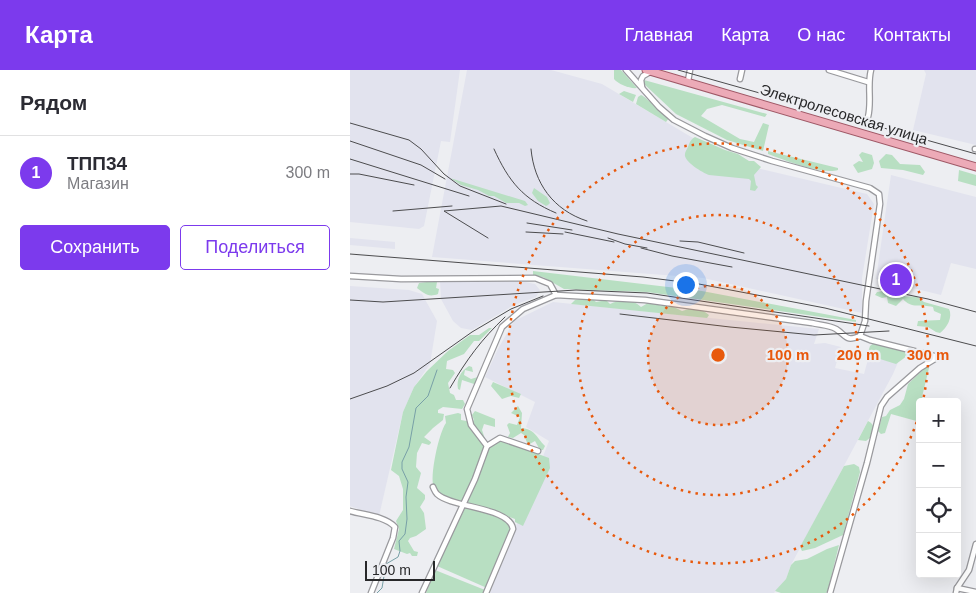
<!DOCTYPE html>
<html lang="ru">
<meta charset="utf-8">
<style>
:root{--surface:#fff;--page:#f7f7f7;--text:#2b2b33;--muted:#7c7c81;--line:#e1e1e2;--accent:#7c3aed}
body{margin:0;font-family:Helvetica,sans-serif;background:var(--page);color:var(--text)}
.controls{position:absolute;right:15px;bottom:15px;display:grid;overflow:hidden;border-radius:5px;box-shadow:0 5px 20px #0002}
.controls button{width:45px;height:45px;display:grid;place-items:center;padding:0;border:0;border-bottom:1px solid var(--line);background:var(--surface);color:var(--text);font:25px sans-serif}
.scale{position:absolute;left:15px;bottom:12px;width:70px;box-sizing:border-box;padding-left:5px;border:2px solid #28282a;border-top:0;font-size:14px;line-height:18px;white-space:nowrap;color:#28282a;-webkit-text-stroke:4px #edeef2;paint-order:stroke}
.you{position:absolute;left:335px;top:214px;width:18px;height:18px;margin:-12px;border:4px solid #fff;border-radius:50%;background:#1a73e8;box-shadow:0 0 0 8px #1a73e833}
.badge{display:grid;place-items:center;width:32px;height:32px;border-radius:50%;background:var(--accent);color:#fff;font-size:16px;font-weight:700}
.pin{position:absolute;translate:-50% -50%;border:2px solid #fff;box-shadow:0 1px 5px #0006}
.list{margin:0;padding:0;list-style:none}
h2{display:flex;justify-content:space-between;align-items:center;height:65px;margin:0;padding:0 20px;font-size:21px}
h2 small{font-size:16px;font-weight:400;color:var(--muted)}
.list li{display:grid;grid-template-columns:32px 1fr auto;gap:15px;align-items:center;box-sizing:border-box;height:75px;padding:0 20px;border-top:1px solid var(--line)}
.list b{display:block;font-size:19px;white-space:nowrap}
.list p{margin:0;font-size:16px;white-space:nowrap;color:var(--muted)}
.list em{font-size:16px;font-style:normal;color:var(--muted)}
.actions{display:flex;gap:10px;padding:15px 20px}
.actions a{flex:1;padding:11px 0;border:1px solid var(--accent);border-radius:5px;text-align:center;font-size:18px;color:var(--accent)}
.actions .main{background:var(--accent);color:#fff}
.icon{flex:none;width:28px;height:28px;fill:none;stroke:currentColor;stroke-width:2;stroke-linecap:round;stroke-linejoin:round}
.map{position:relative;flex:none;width:626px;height:523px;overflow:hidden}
header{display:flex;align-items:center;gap:30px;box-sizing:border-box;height:70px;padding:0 25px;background:var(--accent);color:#fff}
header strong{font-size:24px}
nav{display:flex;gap:28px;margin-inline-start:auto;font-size:18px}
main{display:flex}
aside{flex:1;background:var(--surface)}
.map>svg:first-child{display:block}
</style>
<header>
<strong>Карта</strong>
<nav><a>Главная</a><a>Карта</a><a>О нас</a><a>Контакты</a></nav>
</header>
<main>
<aside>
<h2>Рядом<small></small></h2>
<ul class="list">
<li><span class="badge">1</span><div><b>ТПП34</b><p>Магазин</p></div><em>300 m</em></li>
</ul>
<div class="actions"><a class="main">Сохранить</a><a>Поделиться</a></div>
</aside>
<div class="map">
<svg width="626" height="523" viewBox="0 0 626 523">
<rect width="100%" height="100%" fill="#edeef2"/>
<g fill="#e2e3ee">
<polygon points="0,0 110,0 100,72 91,71 74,156 69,159 0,152"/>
<polygon points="117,0 201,0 252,14 385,93 517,124 524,134 512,208 512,243 353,208 82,187"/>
<polygon points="574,0 626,0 626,75 563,60 576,4"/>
<polygon points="541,105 626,127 626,199 601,193 591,225 526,209"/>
<polygon points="0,168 45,172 45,179 0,175"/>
<polygon points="90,211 170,211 185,214 190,220 186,227 164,235 122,260 111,258 103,251 91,229"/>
<polygon points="0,216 59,220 72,224 87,251 80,294 64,317 53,342 29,446 0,436"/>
<polygon points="203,232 469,259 464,274 475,273 491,277 485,298 514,304 522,275 552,283 543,304 441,495 436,509 424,523 140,523 199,371 176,357 185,332 135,307 148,279 164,251"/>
</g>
<g fill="#b8dfc2">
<path d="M264 0H271L287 18C280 19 268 14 264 9Z"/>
<polygon points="294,10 417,44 415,47 372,35 357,39 351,46 390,69 404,72 413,53 419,55 413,81 377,70 326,44 293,13"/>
<polygon points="274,21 286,25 283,32 269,24"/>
<path d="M291 25C297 27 311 44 319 48L316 52 286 34 288 27Z"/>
<path d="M345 67 375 80 388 84 399 91H404L411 97 404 105 406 115 408 117 405 121 400 120 401 111 399 109 359 105C353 103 333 91 335 84 335 82 337 79 338 77 340 72 340 70 345 67Z"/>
<path d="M418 81 488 98V100C472 105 434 90 418 84Z"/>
<polygon points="512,82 522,85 524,93 522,99 508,103 503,95 509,91 513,92 509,85"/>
<polygon points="536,84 542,85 550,94 570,95 575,102 573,105 553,100 531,98 529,91"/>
<polygon points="609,100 626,105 626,116 608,111"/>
<polygon points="100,108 175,131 178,135 175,136 169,133 156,133 144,126 139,126 128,120 111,115"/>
<polygon points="184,118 197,127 200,133 198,135 196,136 188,131 182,123"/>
<polygon points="183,201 352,221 506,250 506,252 297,222 214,219 193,207 183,206"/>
<path d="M84 211 87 212 86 218 89 219 88 224C78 228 74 223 67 218L69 213Z"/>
<path d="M534 221C545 224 555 228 566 226L574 232 599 239C603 247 597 258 590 263L586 262 578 257 567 256 568 251 590 250 591 244 584 241 583 237C572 234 561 239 553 229L546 236 538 233 537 227 532 228 525 225 527 222Z"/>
<path d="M232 229H243L246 232 256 230 260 234C270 229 283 229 291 237L298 233C301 234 321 237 324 237L332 241 342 238 345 240 351 239 359 245 357 248 221 234 225 230Z"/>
<polygon points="139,258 142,258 129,271 124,271 114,284 97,291 96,299 103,300 105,303 98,313 100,323 104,325 106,330 113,330 115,334 112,339 93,337 88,340 88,343 94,344 93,350 83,358 74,367 81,372 81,373 79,375 72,373 67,383 66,397 71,403 67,418 75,425 75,429 70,437 74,443 76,459 66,466 60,468 58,471 64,481 68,482 67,486 62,486 60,483 57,484 44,479 49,459 46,451 53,440 53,419 49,406 41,400 53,342 64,317 77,301 98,281 120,265 129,265"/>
<polygon points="524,273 558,281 557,286 546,294 517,285 520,276"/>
<path d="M119 296 122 297 123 302 115 300 114 305 121 309 128 307V312L124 314 112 310 110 320 108 319C106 309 111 301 119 296Z"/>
<polygon points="577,296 579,298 572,327 575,332 570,332 570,352 541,344 535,363 531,364 528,361 532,347 536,346 540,340 550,335 554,329 558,314"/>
<polygon points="143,312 171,324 169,328 161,326 152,329 141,316"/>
<path d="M168 336 172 343 171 358C185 359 186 367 195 376L193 380H190L185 371 178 375 174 365 171 363 163 368 158 367 160 363 157 355 159 353 167 355 170 347 161 343Z"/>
<path d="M125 341 145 349V357L134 354 132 360 136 372 126 405 112 431C102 429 90 427 84 417 79 408 89 362 96 353L95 346 108 343 111 344V350L122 352 124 350 122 345Z"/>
<path d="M518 351C526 355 523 360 521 367L516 371 508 370Z"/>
<polygon points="151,370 199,388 200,398 173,456 165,452 165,449 117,432 129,407 139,376"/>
<polygon points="504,394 509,397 510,402 493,465 465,478 452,481 450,477 494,396"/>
<polygon points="116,436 155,450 160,455 161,462 137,518 87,496"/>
<polygon points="489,475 478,520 476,523 431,523 425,521 436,509 441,495 445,491 457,489 477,479"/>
<polygon points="85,500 135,520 134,523 76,523"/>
</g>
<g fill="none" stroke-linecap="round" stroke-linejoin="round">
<polyline stroke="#78a0a7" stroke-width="1" points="27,523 32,518 36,494 48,487 50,481 49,471 55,464 57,449 56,427 58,412 52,399 52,392 59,377 66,338 78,326 87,300"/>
<defs>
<g id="street">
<polyline points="276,0 309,37 324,50 355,66 382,78 422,91 520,118 529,124 530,134 516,231 515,251 510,266"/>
<polyline points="479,0 518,12"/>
<polyline points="390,9 392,0"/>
<polyline points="338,11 340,0"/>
<polyline points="292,17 291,10 293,6 300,2"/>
<path d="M518 47C522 31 517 16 521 0"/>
<polyline points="625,79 626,79"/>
<polyline points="0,206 51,209 185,208 200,214 206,225"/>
<polyline points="137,376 150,368 188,381"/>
<path d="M83 417C84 419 85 422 87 424 102 438 160 437 163 459L136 523"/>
<path d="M0 441C14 445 35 446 45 457L43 468 21 523"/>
<polyline points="607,518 626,522"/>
<path d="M72 523 125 409 137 376 121 355 117 339 152 257 173 239 206 225 295 230 462 253C469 255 479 255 486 259 497 266 495 272 510 266L520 270 588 287"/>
<polyline points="480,523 517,393 531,336 537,327 570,298 588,287"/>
<polyline points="606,523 607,518 619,500 626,474"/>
</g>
<polyline id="primary" points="296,0 626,97"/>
</defs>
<use href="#street" stroke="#99999d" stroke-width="7"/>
<use href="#primary" stroke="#9f5866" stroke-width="9"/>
<use href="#street" stroke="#fff" stroke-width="4.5"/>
<use href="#primary" stroke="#ecaab7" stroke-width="7"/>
<polyline stroke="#4c4c4e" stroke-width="1" points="328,0 626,84"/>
<g stroke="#4c4c4e" stroke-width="1">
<polyline points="0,53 59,70 71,79 94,104 110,116 156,134"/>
<polyline points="0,71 71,95 95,109"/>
<path d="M144 79C159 112 173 129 206 143"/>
<path d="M181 79C184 113 203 140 237 151"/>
<polyline points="0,89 119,126"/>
<polyline points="0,104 9,104 64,115"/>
<polyline points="43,141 102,136"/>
<polyline points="177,153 222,160"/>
<polyline points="176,162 213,164"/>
<polyline points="215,162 264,172"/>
<polyline points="138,168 94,141 151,136 268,164 578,229 626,242"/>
<polyline points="258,168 275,174 297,178"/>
<polyline points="330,171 348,172 394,183"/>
<polyline points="291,178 322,186 382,197"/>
<polyline points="0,184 293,207 349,214 475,238 626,276"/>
<polyline points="529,209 558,220"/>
<polyline points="0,230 33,232 226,220 297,223 519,256"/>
<polyline points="270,244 380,257 464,265 539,261"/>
<path d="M100 318C117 289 131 270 155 247"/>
<polyline points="0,329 37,316 64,303 122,262 161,239 193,226"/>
</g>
</g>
<circle cx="368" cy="285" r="70" fill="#e8590c" fill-opacity=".12"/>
<g fill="none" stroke="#e8590c" stroke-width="2.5" stroke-dasharray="2.5 5">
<circle cx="368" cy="285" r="70"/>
<circle cx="368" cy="285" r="140"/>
<path d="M569 345A210 210 0 1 1 573 330"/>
</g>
<g text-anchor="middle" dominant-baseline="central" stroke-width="4.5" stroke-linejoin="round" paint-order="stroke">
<g font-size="15" fill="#28282a" stroke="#edeef2">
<text transform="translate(494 44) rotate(17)">Электролесовская улица</text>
</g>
</g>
<circle cx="368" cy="285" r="8" fill="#e8590c" stroke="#edeef2" stroke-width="2.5"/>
<g font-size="15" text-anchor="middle" font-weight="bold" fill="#e8590c" stroke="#edeef2" stroke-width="4.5" stroke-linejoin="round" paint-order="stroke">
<text x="438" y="290">100 m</text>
<text x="508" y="290">200 m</text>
<text x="578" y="290">300 m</text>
</g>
</svg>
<div class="controls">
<button>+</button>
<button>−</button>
<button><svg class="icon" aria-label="locate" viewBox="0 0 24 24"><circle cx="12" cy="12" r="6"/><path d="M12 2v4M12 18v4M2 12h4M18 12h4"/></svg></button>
<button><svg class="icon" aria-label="layers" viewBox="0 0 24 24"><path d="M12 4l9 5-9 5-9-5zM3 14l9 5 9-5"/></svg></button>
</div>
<div class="scale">100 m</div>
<div class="you"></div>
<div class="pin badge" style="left:546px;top:210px">1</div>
</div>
</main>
